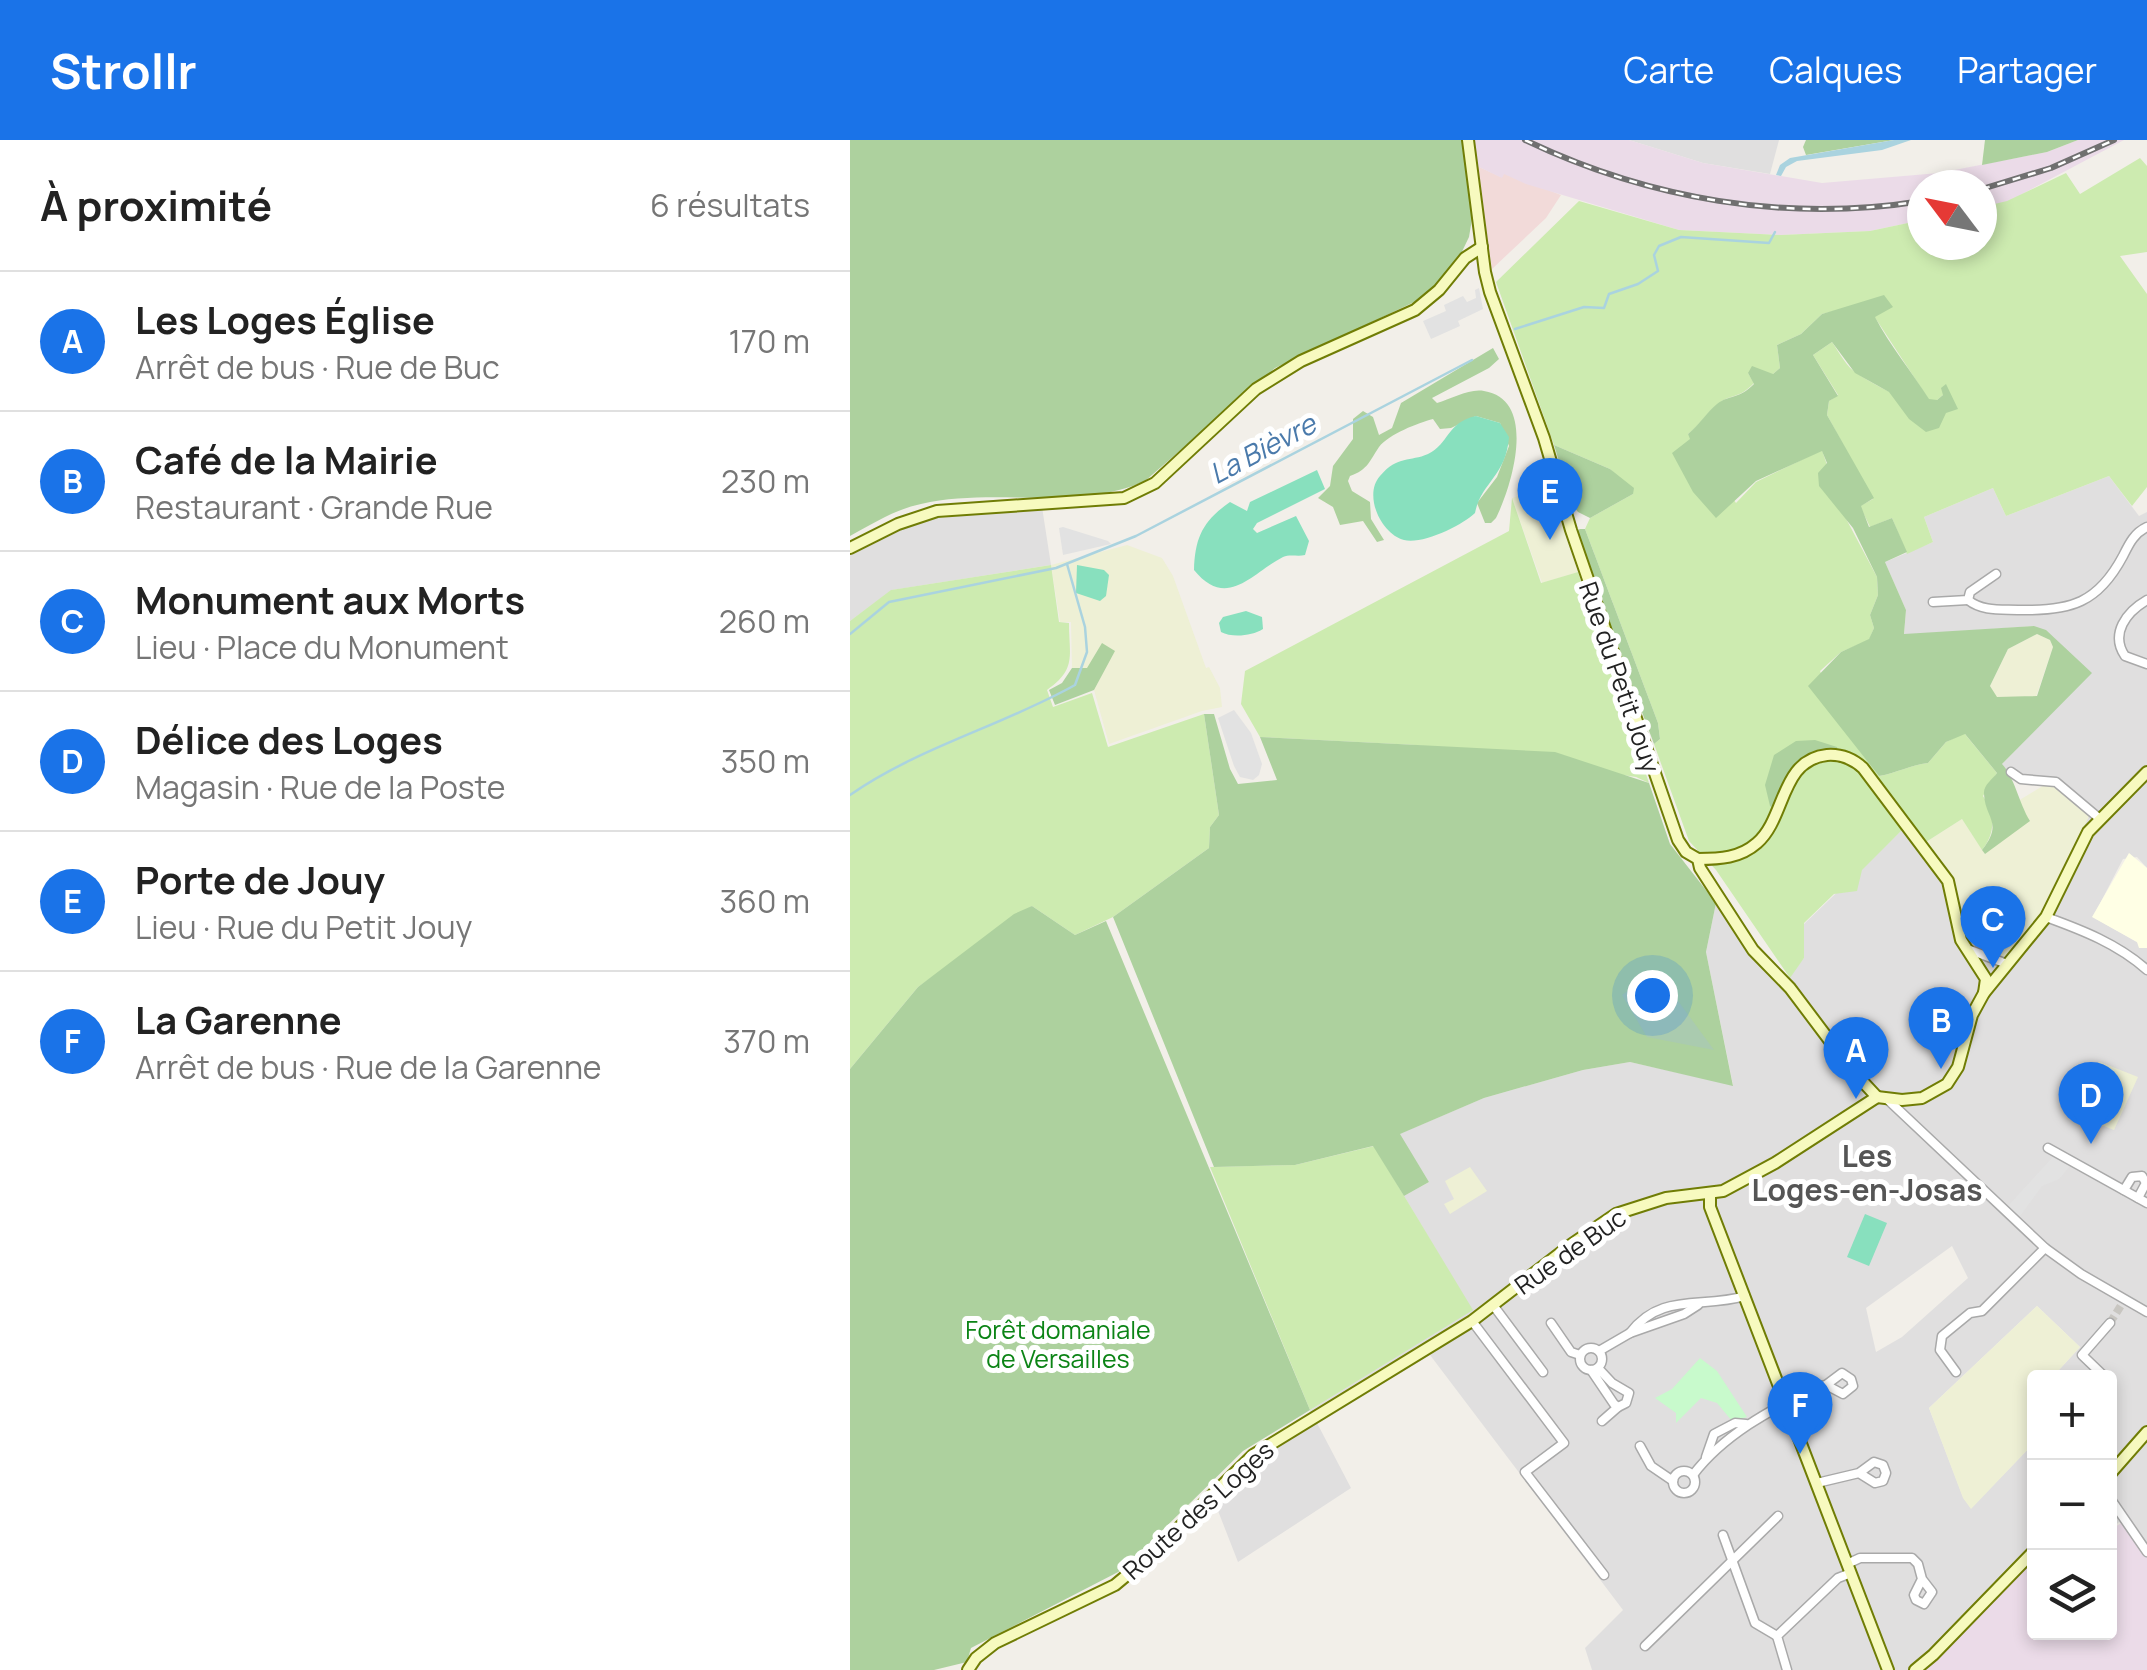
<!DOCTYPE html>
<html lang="fr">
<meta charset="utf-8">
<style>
:root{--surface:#fff;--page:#f2f2f2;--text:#222;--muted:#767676;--line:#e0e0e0;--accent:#1a73e8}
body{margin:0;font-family:Manrope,sans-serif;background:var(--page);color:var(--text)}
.controls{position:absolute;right:30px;bottom:30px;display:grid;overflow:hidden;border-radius:10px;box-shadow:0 5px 15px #0003}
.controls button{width:90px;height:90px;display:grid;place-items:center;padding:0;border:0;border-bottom:2px solid var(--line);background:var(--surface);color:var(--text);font:50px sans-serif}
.compass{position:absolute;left:1057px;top:30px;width:90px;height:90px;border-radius:50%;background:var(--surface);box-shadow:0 5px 15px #0003;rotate:302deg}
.you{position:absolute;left:802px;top:855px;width:35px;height:35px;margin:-25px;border:8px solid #fff;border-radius:50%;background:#1a73e8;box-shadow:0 0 0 15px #1a73e833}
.badge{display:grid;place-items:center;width:65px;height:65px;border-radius:50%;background:var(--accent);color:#fff;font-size:32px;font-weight:700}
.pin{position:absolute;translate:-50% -82px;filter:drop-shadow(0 2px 5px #0008)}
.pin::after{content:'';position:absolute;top:52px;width:35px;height:30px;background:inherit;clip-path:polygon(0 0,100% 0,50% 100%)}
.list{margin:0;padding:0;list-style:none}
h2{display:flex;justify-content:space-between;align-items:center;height:130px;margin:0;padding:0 40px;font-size:42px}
h2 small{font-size:32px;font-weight:400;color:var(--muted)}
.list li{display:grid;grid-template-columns:65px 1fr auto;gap:30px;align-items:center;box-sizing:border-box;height:140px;padding:0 40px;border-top:2px solid var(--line)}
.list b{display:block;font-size:38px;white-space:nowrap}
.list p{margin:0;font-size:32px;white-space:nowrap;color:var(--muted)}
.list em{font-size:32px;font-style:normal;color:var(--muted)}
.icon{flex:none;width:55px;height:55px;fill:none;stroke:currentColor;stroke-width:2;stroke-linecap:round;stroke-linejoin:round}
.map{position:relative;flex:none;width:1297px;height:1530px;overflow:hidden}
header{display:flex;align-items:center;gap:60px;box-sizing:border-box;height:140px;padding:0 50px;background:var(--accent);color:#fff}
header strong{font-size:48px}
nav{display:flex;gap:55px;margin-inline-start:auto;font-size:35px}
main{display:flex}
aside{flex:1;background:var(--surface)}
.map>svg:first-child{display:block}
</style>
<header>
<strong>Strollr</strong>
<nav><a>Carte</a><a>Calques</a><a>Partager</a></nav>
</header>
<main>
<aside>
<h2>À proximité<small>6 résultats</small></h2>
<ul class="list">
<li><span class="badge">A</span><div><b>Les Loges Église</b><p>Arrêt de bus · Rue de Buc</p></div><em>170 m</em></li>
<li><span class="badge">B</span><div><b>Café de la Mairie</b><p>Restaurant · Grande Rue</p></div><em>230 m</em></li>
<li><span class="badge">C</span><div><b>Monument aux Morts</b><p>Lieu · Place du Monument</p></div><em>260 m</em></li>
<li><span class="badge">D</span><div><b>Délice des Loges</b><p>Magasin · Rue de la Poste</p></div><em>350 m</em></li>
<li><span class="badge">E</span><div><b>Porte de Jouy</b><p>Lieu · Rue du Petit Jouy</p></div><em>360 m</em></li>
<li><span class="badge">F</span><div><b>La Garenne</b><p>Arrêt de bus · Rue de la Garenne</p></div><em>370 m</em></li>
</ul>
</aside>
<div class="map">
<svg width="1297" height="1530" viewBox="0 0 1297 1530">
<rect width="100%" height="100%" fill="#f2efe9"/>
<g fill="#e0dfdf" fill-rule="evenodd">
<polygon points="779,0 929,0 920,34 853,23"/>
<path d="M1259 336 1289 376 1297 372V728L1287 717 1273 719 1243 777 1297 808V1406L1269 1382 1260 1390V1238L1214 1237 1208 1231 1230 1207 1187 1166 1079 1268 1113 1357 1121 1368 1184 1303V1420L1074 1530H742L735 1508 773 1470 580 1215 467 1283 501 1348 388 1422 363 1358 390 1329 462 1277 460 1270 622 1170 554 1056 579 1042 549 994 634 958 733 930 780 922 883 945 856 812 866 763 901 815 932 846 954 818V784L1054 688 1076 702 1102 736 1118 801 1157 817 1200 761 1239 674 1201 641 1162 635 1151 625 1241 533 1184 486 1054 495 1056 470 1035 422 1083 402 1074 377 1143 348 1156 376ZM1102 1106 1118 1138 1052 1197 1026 1212 1016 1168Z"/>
<polygon points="192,367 201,425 42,450 0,481 0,412 72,380"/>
</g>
<polygon fill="#f2dad9" points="627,26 651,37 654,33 711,55 696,78 642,129"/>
<g fill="#ebdbe8">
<polygon points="623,0 779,0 853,23 972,43 1089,33 1197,12 1228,0 1274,0 1157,62 1132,67 1132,45 1072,45 1072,80 1020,91 931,95 829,90 676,44 654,34 652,38 627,26"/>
<polygon points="1278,1379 1297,1406 1297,1530 1074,1530 1184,1420 1184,1492 1260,1492 1260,1390"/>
</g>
<polygon fill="#ffffe5" points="1279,713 1297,728 1297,808 1289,808 1287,802 1242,777"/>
<g fill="#eef0d5">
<polygon points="699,346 728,432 692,443 662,358"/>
<polygon points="277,405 312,418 323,436 356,528 359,527 370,548 372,567 352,571 259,604 244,550 264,511 237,529 222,528 221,482 210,482 201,425"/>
<polygon points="1187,494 1200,500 1203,507 1186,557 1146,557 1140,546 1158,509"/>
<polygon points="1201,641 1240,674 1200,761 1157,818 1118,802 1105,745 1076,702 1112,679 1135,714 1168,661"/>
<polygon points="1250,922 1288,937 1264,990 1234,978 1226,955 1241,926"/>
<polygon points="620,1027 637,1051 600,1074 594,1064 604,1059 595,1041"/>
<polygon points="1187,1166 1230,1207 1208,1231 1214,1237 1184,1238 1184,1303 1121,1369 1113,1358 1079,1268"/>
</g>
<g fill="#cdebb0">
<path d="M1290 18 1297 26V112L1270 116 1297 154V347L1282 366 1259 336 1156 376 1143 348 1074 377 1083 402 1057 414 1042 378 1020 387 1010 366 1023 359 977 275 979 261 988 255 963 215 982 202C989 212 997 228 1008 234 1029 248 1083 276 1106 269L1093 255 1087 260H1079L1024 176 992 169 972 174 951 194 927 205 930 228 923 234 898 233 904 243C888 260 881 253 868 264 857 272 850 285 838 294L886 363 906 342 972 310 993 373 1027 437 1028 455 1020 475 1024 488 1019 500 991 512 970 531 997 593 1029 636C1047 633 1060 625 1078 623L1096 602 1114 593 1147 633 1133 656C1145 675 1146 692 1132 710L1112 679 1076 702 1053 689 1012 730 1007 751 984 754 954 783V818L940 838 866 730 839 701 804 604 810 599 808 583 735 389 740 378 783 354 760 329 704 305 646 142 729 61 829 90 931 95 1020 91 1072 80V105H1132V67L1157 61 1216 33 1230 54Z"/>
<polygon points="662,358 691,443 728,432 799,643 786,637 566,605 410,597 391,564 395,531 659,391"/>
<path d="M201 425 209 482 219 483C219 516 227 529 197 550L203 567 242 553 258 607 354 574 369 675 360 687 359 708 263 777 225 795 182 766 68 847 0 929V481L41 450Z"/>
<polygon points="524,1006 623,1170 460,1270 360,1027 445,1025"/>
</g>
<g fill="#add19e" fill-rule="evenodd">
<path d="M0 0H614L622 79 619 97 607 122 579 155 425 228 295 341C225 372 145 347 71 364 46 369 22 384 0 396Z"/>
<polygon points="956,0 1044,0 956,15 953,7"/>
<polygon points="1135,0 1228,0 1197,12 1132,25"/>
<path d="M1034 155 1043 167 1025 177C1040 206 1062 232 1079 259L1087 260 1093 255 1091 248 1096 244 1108 269 1096 273 1089 288 1076 292 1059 279 1039 252 1005 233 982 202 963 215 988 256 979 261 977 275 1024 358 1011 366 1019 387 1042 378 1057 412 1035 422 1056 470 1054 494 1184 486 1196 490 1242 533 1152 624C1164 636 1169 663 1180 681L1135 714 1132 710C1154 682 1135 679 1134 654 1133 645 1143 639 1147 633L1115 594 1096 602 1078 623C1060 625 1047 633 1029 636L958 546 991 512 1019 499 1024 488 1020 475 1028 455 1027 437 1003 388 969 346 968 333 977 323 972 311 906 341 866 378 843 352 822 313 840 299 838 294C849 285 857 272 867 264 880 254 888 260 904 244L898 233 902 226 923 234 930 228 927 205 951 194 972 174ZM1187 494 1200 500 1203 507 1187 556 1147 557 1140 546 1158 509Z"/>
<path d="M643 208 649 219 639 228 582 258 587 263C601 259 620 248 634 251 689 260 661 348 646 378L641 383H635L627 363 647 337 659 306 650 283 626 276 601 288 590 289 583 279C568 283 539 294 529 307 520 320 518 330 500 336L498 341 502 351 520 362 521 379 534 400 527 402 513 381 490 385 483 367 468 358 480 346 483 326 503 299V279L513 271 523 277 529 295 542 288 551 263Z"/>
<polygon points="704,305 760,329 784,348 783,354 740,378 728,372 722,364"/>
<polygon points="730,389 735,389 808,583 810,599 804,604 724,392"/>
<polygon points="252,503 265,511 244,550 205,565 199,550 212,543 222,528 237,528"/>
<polygon points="354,574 364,574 380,629 388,644 427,640 410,597 705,612 799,643 820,704 866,763 856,812 883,946 780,922 733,930 634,958 550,994 579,1042 554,1056 523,1006 445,1025 364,1027 263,777 359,708 360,687 369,675"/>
<polygon points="965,600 987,607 988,612 960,616 925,669 920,666 915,645 924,615 946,601"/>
<polygon points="182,766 225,795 256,781 460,1270 393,1311 272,1430 121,1508 117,1522 84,1530 0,1530 0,929 68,847 164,774"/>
</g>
<polygon fill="#aacbaf" points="806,831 864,910 797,897 772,855"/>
<polygon fill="#c8facc" points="850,1218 867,1231 897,1277 882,1281 867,1263 851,1258 826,1283 826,1273 805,1258 822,1249"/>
<g fill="#88e0be">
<path d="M626 276 650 283 659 297C656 337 631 342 625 373 613 385 572 405 554 400 531 394 513 355 530 336 548 315 560 322 578 314 599 304 597 282 626 276Z"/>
<path d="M467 330 475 349 407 383 403 389 407 393 446 376 459 401 455 415C448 417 440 414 433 417 403 432 377 471 344 430 345 397 353 381 380 362L397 371 400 362Z"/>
<polygon points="227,425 254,430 259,435 256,456 250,461 226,453"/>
<path d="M396 471 412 477 413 489C402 496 382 498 371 492L369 483 373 477Z"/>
<polygon points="1015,1074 1037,1083 1019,1126 997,1117"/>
</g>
<g fill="#e2e2e2">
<polygon points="629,148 633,169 608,181 610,186 581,199 573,181 596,171 594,165 613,156 617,162 626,158 625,150"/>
<polygon points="213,387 258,401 261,404 213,415 209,388"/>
<polygon points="384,570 401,593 412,624 409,635 403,640 390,637 384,626 368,578"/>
<polygon points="1203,1017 1220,1026 1209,1039 1192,1046 1170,1076 1158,1066"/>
</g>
<polygon fill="#aad3df" points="1044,0 1061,0 1032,10 947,21 936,27 931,36 926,35 930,25 940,18"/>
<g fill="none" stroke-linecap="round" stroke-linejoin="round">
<g stroke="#aad3df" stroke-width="2.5">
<polyline points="665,189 734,167 754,168 759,154 788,144 808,131 804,115 809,106 831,97 919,103 925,92"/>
<polyline points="0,494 39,462 206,428 286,396 622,220"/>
<path d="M0 655C69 607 152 586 225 545L237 512 235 487 217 424"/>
</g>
<polyline stroke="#c8c6c1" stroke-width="8" stroke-dasharray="8 4" stroke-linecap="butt" points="1260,1183 1275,1159"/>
<defs>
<g id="street">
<path d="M1118 460C1133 472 1152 469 1170 470 1221 471 1248 463 1273 416 1279 404 1284 393 1297 387"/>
<path d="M1297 460C1276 472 1260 494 1275 516L1297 524"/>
<polyline points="1083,462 1118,460 1120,452 1146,434"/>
<polyline points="1161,632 1171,639 1206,642 1250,679"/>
<path d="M1196 777C1232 790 1268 804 1297 830"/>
<polyline points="1120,810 1157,824"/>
<polyline points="1036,958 1195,1108 1231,1134 1297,1172"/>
<polyline points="1198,1008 1297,1063"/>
<polyline points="1274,1050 1282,1037 1292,1036 1296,1043 1288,1058"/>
<polyline points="643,1165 693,1232"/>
<polyline points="622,1181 714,1303 675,1332 754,1435"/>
<polyline points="701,1183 721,1212 730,1215"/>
<path d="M780 1193C811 1152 851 1169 895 1156"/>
<circle cx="741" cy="1219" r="11"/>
<polyline points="749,1211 780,1193 834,1174 848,1165"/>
<polyline points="741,1230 764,1264 768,1267 776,1263 779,1253 762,1243 748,1228"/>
<polyline points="1106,1232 1090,1210 1092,1196 1120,1173 1132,1171 1195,1108"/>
<polyline points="1256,1238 1232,1215 1260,1183"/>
<polyline points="752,1281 768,1267"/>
<polyline points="790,1306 801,1326 823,1341"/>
<polyline points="856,1317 864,1294 885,1283 896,1284"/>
<circle cx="834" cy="1342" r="11"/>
<path d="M843 1335C873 1295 921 1270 965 1247L976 1245 992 1233 1001 1239 1003 1246 993 1254 976 1245"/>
<polyline points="967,1343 1009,1333 1024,1322 1033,1325 1036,1333 1033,1341 1025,1343 1009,1333"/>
<polyline points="1260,1358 1297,1412"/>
<polyline points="873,1395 905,1483 927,1496"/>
<polyline points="997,1424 1010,1418 1062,1418 1068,1424 1072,1439 1082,1452 1074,1464 1066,1460 1064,1455 1072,1439"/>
<polyline points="795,1506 928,1376"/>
<polyline points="937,1530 927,1496 988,1438 1001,1433"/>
</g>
<g id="secondary">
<polyline points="618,0 635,132 640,152 694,298 721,390 828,700 836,712 848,719 850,728 903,810 940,848 1001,929 1027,957"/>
<polyline points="0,408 48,384 87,371 274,358 305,343 406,249 451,221 565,170 589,150 615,118 632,107"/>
<path d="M848 719C870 719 890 718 907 703 936 678 930 620 977 615 991 614 1002 618 1013 628L1098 741 1111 800 1136 839 1134 853"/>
<polyline points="1027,957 1052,960 1072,958 1097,944 1108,927 1122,875 1134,853 1196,777 1238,692 1297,632"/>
<polyline points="860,1054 860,1067 1038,1530"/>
<polyline points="1260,1334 1297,1292"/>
<polyline points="118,1530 126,1518 145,1503 265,1445 301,1415 403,1315 622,1181 722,1104 766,1074 816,1058 873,1051 925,1023 1027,957"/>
<polyline points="1065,1530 1083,1515 1184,1411"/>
</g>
</defs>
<use href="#street" stroke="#a9a9a9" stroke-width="11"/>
<use href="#secondary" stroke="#707d05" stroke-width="14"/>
<use href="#street" stroke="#fff" stroke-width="8"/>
<use href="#secondary" stroke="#f7fabf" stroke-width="10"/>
<defs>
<g id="rail">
<path d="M675 0C798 59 936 83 1072 61"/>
<polyline points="1132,49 1201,28 1264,0"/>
</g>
</defs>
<use href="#rail" stroke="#707070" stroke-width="6"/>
<use href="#rail" stroke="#fff" stroke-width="2.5" stroke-dasharray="8" stroke-linecap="butt"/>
</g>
<g text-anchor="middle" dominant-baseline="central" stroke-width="10" stroke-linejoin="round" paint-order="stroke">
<g font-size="25" fill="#222" stroke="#fff">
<text transform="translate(770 537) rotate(71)">Rue du Petit Jouy</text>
<text transform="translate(720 1111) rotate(-35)">Rue de Buc</text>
<text transform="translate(348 1370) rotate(-42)">Route des Loges</text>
</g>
<g font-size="25" fill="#0c8416" stroke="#fff">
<text x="208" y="1189">Forêt domaniale<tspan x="208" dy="29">de Versailles</tspan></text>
</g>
<g font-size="28" font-style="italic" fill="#4a7aab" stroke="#fff">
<text transform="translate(412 308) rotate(-28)">La Bièvre</text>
</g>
<g font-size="30" font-weight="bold" fill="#555" stroke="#fff">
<text x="1017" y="1015">Les<tspan x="1017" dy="34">Loges-en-Josas</tspan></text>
</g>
</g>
</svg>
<div class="controls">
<button>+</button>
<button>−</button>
<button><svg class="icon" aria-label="layers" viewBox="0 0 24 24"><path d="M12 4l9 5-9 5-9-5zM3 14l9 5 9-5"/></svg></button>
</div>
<svg class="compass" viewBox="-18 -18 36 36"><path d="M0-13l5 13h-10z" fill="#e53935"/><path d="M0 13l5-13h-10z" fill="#767676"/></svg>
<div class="you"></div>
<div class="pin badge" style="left:1006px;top:959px">A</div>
<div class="pin badge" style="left:1091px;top:929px">B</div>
<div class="pin badge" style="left:1143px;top:828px">C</div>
<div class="pin badge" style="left:1241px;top:1004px">D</div>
<div class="pin badge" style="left:700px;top:400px">E</div>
<div class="pin badge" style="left:950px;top:1314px">F</div>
</div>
</main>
